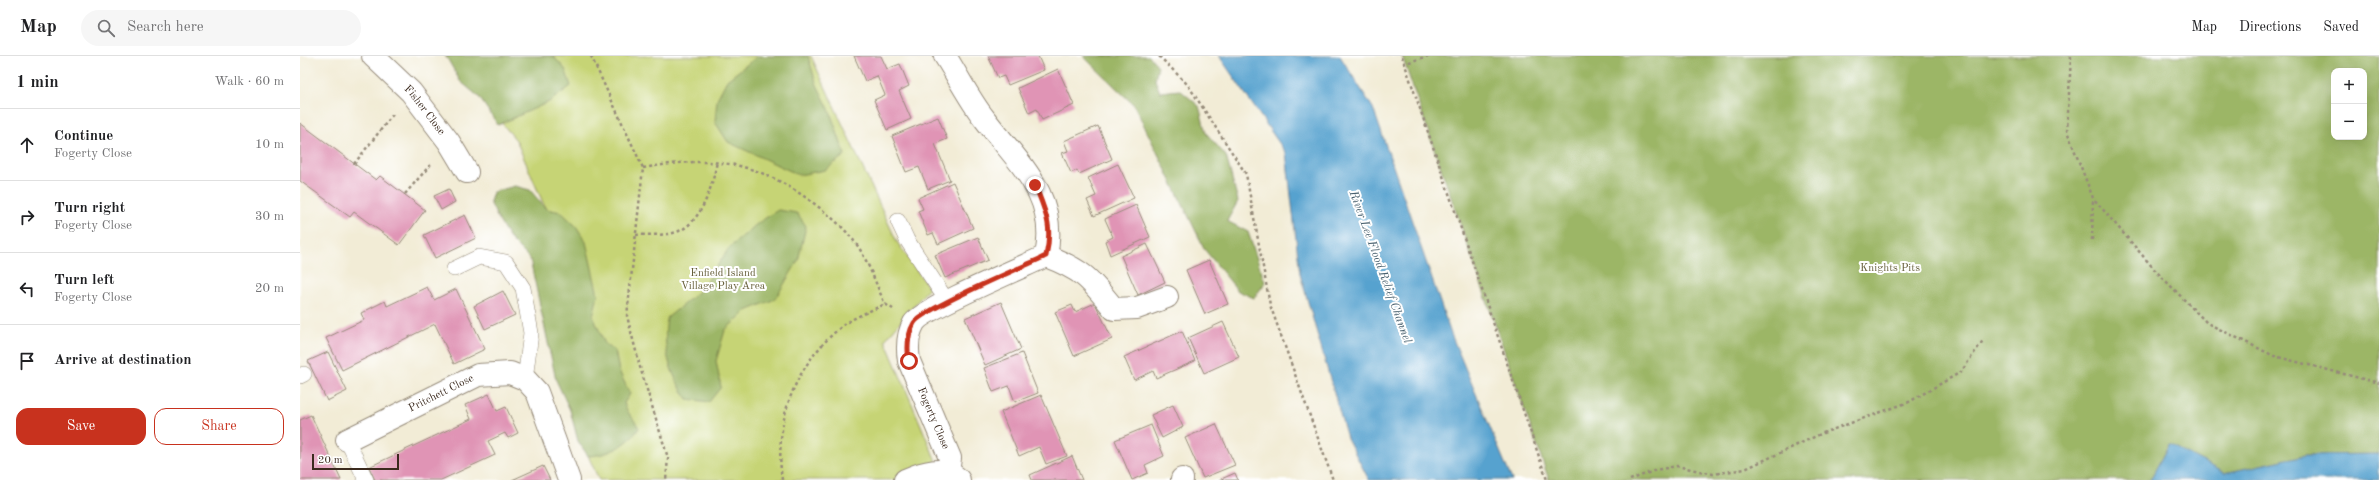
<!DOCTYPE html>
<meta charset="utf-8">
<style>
:root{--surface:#fff;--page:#f6f6f6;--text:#202124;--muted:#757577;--line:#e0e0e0;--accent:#c8321e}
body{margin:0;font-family:"Old Standard TT",serif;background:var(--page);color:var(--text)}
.controls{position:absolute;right:12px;top:12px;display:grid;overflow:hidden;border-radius:8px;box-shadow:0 4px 16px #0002}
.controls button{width:36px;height:36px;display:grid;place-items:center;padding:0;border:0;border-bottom:1px solid var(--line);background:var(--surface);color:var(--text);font:20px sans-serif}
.scale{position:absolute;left:12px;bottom:10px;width:87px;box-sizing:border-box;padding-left:4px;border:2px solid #3b2a1e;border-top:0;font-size:11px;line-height:14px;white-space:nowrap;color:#3b2a1e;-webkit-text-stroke:3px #fff;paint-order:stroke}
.stop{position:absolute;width:12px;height:12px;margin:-9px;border:3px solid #c8321e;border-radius:50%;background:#fff}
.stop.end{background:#c8321e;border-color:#fff;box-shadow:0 1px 4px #0008}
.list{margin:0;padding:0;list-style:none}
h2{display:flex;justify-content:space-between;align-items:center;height:52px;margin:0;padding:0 16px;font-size:17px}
h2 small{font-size:13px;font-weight:400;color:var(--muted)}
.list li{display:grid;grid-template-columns:26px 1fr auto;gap:12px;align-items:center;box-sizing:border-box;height:72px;padding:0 16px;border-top:1px solid var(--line)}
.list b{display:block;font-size:15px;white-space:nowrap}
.list p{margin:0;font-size:13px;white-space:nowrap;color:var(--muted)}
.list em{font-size:13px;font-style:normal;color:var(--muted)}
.actions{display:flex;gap:8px;padding:12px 16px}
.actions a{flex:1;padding:9px 0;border:1px solid var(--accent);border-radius:12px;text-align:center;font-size:14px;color:var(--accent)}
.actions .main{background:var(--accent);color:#fff}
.icon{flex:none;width:22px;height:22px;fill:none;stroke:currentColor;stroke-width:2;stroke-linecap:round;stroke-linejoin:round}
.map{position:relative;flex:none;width:2079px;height:424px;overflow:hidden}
header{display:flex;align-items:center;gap:24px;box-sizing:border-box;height:56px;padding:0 20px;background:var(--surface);border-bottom:1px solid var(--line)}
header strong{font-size:19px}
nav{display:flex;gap:22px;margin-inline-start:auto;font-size:14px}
.search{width:280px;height:36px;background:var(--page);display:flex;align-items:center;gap:10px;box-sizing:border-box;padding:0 14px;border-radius:22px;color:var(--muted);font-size:15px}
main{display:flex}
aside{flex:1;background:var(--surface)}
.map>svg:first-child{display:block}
</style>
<header>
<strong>Map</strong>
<div class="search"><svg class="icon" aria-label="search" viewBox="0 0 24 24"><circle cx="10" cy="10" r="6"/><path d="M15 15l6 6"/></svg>Search here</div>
<nav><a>Map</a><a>Directions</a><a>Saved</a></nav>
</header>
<main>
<aside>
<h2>1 min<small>Walk · 60 m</small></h2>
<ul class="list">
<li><svg class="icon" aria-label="ahead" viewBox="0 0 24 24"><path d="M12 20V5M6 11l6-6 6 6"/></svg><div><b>Continue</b><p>Fogerty Close</p></div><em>10 m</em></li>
<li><svg class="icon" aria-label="right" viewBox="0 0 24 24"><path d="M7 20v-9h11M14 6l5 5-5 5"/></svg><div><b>Turn right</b><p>Fogerty Close</p></div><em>30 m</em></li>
<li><svg class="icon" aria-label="left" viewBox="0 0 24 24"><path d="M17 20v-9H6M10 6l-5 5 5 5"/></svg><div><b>Turn left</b><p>Fogerty Close</p></div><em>20 m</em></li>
<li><svg class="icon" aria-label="arrive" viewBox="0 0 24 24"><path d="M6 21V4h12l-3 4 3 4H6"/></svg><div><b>Arrive at destination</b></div></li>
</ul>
<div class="actions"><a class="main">Save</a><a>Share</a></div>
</aside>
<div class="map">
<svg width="2079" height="424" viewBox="0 0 2079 424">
<rect width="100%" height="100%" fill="#fff"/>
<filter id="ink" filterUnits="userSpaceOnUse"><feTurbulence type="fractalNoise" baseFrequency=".025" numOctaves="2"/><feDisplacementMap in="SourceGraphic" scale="8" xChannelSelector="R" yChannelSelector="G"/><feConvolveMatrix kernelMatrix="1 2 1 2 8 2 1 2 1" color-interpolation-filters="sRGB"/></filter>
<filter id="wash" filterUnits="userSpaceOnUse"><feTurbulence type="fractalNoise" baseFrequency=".012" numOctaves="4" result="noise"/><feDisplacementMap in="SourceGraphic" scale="16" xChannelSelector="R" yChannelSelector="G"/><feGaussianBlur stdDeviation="0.9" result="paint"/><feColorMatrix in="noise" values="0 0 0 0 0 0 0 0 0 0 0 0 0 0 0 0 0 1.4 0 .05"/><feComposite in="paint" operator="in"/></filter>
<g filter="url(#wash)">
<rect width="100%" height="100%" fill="#f2ecd6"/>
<polygon fill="#c6d475" stroke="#807f4a" points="145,0 511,0 597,186 629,232 585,284 644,424 299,424 281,384 250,298 250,163 216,84"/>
<g fill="#9cb666" stroke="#6c7042" fill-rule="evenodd">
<polygon points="146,0 253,0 265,13 271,30 249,46 198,69 179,41 160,25"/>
<polygon points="458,0 508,0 516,27 529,53 545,99 525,114 499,119 428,86 415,66 417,43 427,24"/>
<polygon points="783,0 849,0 858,10 855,24 860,36 880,34 899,50 906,77 926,100 938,145 927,165 948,176 965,227 954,242 938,235 905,194 834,49"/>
<path d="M1102 0H2079V398L2005 399 1925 417 1869 388 1850 424H1249ZM2034 15H2064V81H2034Z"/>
<path d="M215 130 230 134 246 153 261 156 276 170 286 186 298 239 293 260 305 288 315 295 319 315 330 338 324 347C327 358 334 362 339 372 327 390 309 399 288 400L278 385 270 354 256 324 230 203 212 185 199 165 190 146 193 136Z"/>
<path d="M478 154 497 157 506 170 498 205 475 243 446 255 425 274 416 305 421 331 409 346 387 343C370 316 362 295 367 262L402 233 429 192 458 167Z"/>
</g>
<g fill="#57a2cf" stroke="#496676">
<polygon points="919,0 1040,0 1073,52 1151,278 1212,424 1069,424 1047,382 1000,218 986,97"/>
<polygon points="1869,388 1925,417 2005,399 2079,398 2079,424 1850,424"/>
</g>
<g id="blocks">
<g fill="#e094b5">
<polygon points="554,0 581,0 587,13 600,8 609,30 599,35 611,63 587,74 574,44 585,39 577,20 565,25"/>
<polygon points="688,0 738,0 744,14 708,29 704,20 698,22"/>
<polygon points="758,13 774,49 742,64 737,53 729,57 718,32"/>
<polygon points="638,61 647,83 635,88 650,124 628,133 619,111 606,116 592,80"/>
<polygon points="0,67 76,124 80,120 125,154 99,189 54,156 50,161 0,125"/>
<polygon points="798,70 812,103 779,118 777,114 771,117 762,97 768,95 764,85"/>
<polygon points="818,108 834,142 794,160 787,144 796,140 788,122"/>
<polygon points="653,126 673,172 638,188 633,177 628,179 618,155 623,153 618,142"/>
<polygon points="149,133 155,146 141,154 134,140"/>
<polygon points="836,149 850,181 810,199 805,185 813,181 805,163"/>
<polygon points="165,159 176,182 135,202 124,179"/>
<polygon points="678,181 688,204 645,222 635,199"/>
<polygon points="847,188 865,226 838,239 821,200"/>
<polygon points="909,204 928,248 905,258 886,214"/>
<polygon points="127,231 134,244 156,233 185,293 154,308 135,268 42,314 26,282 64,264 61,257 85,245 87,250"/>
<polygon points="203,235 215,259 185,273 174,250"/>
<polygon points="701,246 721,293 685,309 665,262"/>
<polygon points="795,247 812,283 774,300 755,256 772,249 775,256"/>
<polygon points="923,266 939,301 904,317 888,282"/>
<polygon points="882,275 895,305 856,322 853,315 834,324 824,301"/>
<polygon points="28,296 47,335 27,345 8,305"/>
<polygon points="722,297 738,337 715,346 709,330 693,336 684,312"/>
<polygon points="189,338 197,355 206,351 218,377 208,382 205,377 188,385 195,399 141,424 75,424 69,411 171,363 165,349"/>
<polygon points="741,339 767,400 746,408 739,391 719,400 701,356"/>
<polygon points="873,349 883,371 862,382 851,359"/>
<polygon points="11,359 41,424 0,424 0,364"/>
<polygon points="916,368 935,409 903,422 885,382"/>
<polygon points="851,369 864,400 845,409 848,417 832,424 815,384"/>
<polygon points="772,400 782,424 732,424 730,419"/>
<polygon points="243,410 250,424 212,424"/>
<polygon points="935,417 938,424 919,424"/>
</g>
</g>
</g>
<g filter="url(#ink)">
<use href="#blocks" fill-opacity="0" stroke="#968b7a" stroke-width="1"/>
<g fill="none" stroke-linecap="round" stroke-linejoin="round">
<defs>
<g id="lane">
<polyline points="598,165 607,184 647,245"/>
<polyline points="154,213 179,201 206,206 223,232 231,277 225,323"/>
<polyline points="0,320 4,318"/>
<polyline points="47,384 66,424"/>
</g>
<g id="street">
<path id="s1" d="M73 0 111 36 149 86 167 116"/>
<path id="s2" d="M645 0C658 20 669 43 684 62 717 106 759 139 746 200 725 210 622 253 614 267 607 279 607 292 609 305L650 402 648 417"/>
<path d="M746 200C783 214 790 223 814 253L837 252 867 241"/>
<path id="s3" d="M47 384 178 319 210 317 225 323 237 336 269 424"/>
<path d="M605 424C621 417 645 408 659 424"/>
<polyline points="882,424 882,423"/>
</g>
</defs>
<use href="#lane" stroke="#968b7a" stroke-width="16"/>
<use href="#street" stroke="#968b7a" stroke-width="24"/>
<g stroke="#968b7a" stroke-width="2.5" stroke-dasharray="3 3" stroke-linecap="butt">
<polyline points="291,0 343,112 327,260 340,311 368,402 366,424"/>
<polyline points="859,0 888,29 946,118 970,249 1033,424"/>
<polyline points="1102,0 1247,424"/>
<polyline points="1771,0 1767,75 1793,142 1855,214 1907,267 1974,300 2079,327"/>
<polyline points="1103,8 1128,0"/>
<polyline points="54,108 94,57"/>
<path d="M343 112C408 101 449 102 505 141 522 153 541 168 554 185 566 199 577 231 585 248"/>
<polyline points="105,138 132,107"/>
<path d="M336 179C348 178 362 180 373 177 401 171 413 129 417 105"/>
<polyline points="1792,184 1793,142"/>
<path d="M482 424C474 364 494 310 541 271 553 261 571 255 585 248L593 253"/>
<polyline points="1330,424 1356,414 1377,410 1413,418 1445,413 1523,377 1609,346 1661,316 1684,283"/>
</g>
<use href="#lane" stroke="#fff" stroke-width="15"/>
<use href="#street" stroke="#fff" stroke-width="22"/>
</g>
</g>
<g fill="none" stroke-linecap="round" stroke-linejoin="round" filter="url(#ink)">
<path stroke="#c8321e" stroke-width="5" d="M609 305C607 292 607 279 614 267 622 253 725 210 746 200 753 170 746 157 735 129"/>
</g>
<g text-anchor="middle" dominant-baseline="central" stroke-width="4" stroke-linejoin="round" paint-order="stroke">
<g font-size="11" fill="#3b2a1e" stroke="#fff">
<text stroke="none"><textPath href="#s1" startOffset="75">Fisher Close</textPath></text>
<text stroke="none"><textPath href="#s3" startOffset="105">Pritchett Close</textPath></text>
<text stroke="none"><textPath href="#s2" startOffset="481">Fogerty Close</textPath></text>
</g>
<g font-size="11" fill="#655d38" stroke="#fff">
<text x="1590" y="212">Knights Pits</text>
<text x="423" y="217">Enfield Island<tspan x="423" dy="13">Village Play Area</tspan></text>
</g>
<g font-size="12" font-style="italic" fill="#48606e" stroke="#fff">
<text transform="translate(1080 211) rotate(70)">River Lee Flood Relief Channel</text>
</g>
</g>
</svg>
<div class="controls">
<button>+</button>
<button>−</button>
</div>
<div class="scale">20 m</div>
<div class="stop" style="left:609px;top:305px"></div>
<div class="stop end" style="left:735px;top:129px"></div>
</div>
</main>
